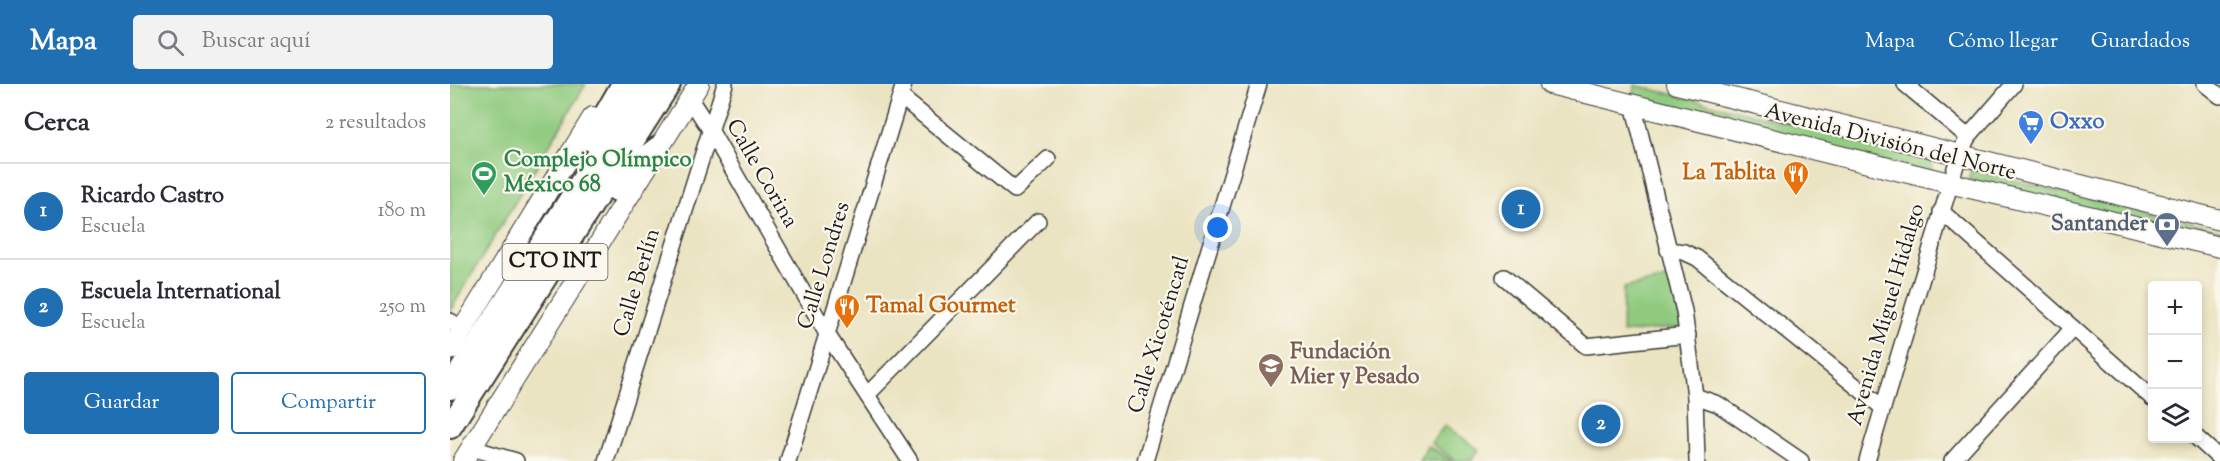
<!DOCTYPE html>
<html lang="es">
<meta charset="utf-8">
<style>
:root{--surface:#fff;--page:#f2f2f3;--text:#2b2b33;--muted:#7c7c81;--line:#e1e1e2;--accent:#1f6fb2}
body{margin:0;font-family:"Sorts Mill Goudy",serif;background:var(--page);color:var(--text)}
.controls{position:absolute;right:18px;bottom:18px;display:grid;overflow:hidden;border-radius:6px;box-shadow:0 3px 9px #0003}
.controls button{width:54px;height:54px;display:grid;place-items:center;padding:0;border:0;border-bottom:2px solid var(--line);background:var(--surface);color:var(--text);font:30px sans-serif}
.you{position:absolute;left:768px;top:144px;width:21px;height:21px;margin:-15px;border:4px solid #fff;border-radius:50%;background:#1a73e8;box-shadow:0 0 0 9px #1a73e833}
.badge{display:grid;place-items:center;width:39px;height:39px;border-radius:50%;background:var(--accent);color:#fff;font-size:20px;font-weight:700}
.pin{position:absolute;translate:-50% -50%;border:3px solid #fff;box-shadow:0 2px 6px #0006}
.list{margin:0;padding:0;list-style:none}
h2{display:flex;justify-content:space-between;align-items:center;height:78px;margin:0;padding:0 24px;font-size:26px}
h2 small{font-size:20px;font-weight:400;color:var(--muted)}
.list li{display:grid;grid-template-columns:39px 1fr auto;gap:18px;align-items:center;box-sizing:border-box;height:96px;padding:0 24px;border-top:2px solid var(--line)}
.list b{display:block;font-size:22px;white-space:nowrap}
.list p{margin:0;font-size:20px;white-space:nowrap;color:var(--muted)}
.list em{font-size:20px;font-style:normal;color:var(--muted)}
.actions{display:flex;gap:12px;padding:18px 24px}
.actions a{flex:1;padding:14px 0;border:2px solid var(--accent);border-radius:6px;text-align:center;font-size:21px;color:var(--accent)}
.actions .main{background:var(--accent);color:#fff}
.icon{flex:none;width:33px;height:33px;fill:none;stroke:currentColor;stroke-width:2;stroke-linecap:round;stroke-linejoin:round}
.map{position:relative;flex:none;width:1770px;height:377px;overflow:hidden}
header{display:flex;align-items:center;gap:36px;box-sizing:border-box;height:84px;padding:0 30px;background:var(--accent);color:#fff}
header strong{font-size:28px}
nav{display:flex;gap:33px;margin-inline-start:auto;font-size:21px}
.search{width:420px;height:54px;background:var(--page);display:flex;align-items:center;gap:15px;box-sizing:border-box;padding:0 21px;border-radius:6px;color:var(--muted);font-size:22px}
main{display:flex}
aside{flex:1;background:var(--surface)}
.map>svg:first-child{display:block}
</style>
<header>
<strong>Mapa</strong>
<div class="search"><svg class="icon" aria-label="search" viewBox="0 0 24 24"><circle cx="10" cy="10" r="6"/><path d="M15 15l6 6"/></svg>Buscar aquí</div>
<nav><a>Mapa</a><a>Cómo llegar</a><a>Guardados</a></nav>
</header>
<main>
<aside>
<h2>Cerca<small>2 resultados</small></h2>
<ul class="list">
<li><span class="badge">1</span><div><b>Ricardo Castro</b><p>Escuela</p></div><em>180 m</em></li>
<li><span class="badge">2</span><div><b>Escuela International</b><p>Escuela</p></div><em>250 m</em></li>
</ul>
<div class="actions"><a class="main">Guardar</a><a>Compartir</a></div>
</aside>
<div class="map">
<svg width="1770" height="377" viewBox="0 0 1770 377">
<rect width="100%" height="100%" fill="#fbf7ec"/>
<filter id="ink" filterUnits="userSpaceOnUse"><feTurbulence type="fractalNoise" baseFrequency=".0167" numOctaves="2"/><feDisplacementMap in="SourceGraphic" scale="12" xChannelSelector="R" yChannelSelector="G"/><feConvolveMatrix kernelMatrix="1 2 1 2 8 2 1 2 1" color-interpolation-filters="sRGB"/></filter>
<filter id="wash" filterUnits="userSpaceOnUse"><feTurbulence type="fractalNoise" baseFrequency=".008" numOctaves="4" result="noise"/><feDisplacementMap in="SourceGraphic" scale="24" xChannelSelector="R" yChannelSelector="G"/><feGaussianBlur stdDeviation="1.35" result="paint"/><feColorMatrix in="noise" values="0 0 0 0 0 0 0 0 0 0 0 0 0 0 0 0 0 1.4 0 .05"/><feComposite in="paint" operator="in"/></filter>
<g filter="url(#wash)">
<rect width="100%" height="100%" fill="#ebe4c3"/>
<g fill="#8fca7e" stroke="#56734d" stroke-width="1.5">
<polygon points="0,0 136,0 0,227"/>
<polygon points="1185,1 1483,75 1480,90 1184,13"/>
<polygon points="1521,86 1770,146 1770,157 1518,97"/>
<polygon points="1221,194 1234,243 1172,249 1173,204"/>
<polygon points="995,341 1029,366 1021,377 1006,377 981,359"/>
<polygon points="978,362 1003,377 969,377"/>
</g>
</g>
<g filter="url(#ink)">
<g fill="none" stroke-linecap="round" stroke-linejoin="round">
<defs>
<g id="minor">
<polyline points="1455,0 1518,53"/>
<polyline points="1755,0 1770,12"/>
<polyline points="451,13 565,106 598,75"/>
<polyline points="240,15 259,44 377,250 460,377"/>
<polyline points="1183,20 1234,227 1245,312 1247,377"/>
<polyline points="1491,127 1702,314"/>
<polyline points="1218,166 1234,168 1247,174 1433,324"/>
<polyline points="1054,193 1136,262 1238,251"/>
<polyline points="0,237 13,245"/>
<polyline points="417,311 588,137"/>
<polyline points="1245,312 1268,320 1351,377"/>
<polyline points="1747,354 1770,375"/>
<polyline points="22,364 66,377"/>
<polyline points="156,377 275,0"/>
<polyline points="338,377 454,0"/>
<polyline points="695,377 809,0"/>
<polyline points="1417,377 1509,71 1518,53 1564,0"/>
<polyline points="1502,377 1623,244"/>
</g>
<g id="major">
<polyline points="1100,0 1499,99 1770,163"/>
<polyline points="1227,0 1770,136"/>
<polyline points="0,266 143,33"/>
<polyline points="13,377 249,0"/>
</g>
<g id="highway">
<polyline points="141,56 173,0"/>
<polyline points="167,106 180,86 208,64"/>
<polyline points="0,304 194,0"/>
<polyline points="0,343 219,0"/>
</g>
</defs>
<use href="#minor" stroke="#3b3a35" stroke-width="18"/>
<use href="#major" stroke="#3b3a35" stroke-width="22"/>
<use href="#highway" stroke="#3b3a35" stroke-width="26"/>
<use href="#minor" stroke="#fff" stroke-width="15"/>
<use href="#major" stroke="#fff" stroke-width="20"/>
<use href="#highway" stroke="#fff" stroke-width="22"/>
</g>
</g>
<defs>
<symbol id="supermarket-pin" viewBox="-11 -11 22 30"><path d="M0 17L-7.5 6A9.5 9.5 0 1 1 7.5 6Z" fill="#3f7fe0" stroke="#fbf7ec"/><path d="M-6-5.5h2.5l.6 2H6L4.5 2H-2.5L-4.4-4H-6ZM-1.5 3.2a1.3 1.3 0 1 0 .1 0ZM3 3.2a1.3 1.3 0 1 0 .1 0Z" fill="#fff"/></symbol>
<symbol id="stadium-pin" viewBox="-11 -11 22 30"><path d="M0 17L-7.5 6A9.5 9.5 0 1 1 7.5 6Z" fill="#2e9e5b" stroke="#fbf7ec"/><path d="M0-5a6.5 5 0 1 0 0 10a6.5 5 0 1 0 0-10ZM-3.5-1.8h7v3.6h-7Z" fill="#fff"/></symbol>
<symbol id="restaurant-pin" viewBox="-11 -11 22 30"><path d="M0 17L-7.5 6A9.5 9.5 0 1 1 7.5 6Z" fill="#e8710a" stroke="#fbf7ec"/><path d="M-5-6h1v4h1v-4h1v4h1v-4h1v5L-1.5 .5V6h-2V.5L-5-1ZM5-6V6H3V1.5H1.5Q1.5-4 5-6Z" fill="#fff"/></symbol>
<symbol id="bank-pin" viewBox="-11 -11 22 30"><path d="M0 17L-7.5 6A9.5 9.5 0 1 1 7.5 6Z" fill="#5c6f8a" stroke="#fbf7ec"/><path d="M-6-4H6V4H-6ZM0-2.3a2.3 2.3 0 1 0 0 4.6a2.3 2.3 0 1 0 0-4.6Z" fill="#fff"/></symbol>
<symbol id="school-pin" viewBox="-11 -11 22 30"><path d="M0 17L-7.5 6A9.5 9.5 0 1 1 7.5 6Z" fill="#8d6e63" stroke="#fbf7ec"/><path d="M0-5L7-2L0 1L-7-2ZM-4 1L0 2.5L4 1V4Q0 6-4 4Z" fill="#fff"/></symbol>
</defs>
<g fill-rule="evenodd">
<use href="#supermarket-pin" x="1566" y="24" width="30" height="40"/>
<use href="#stadium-pin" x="19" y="75" width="30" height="40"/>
<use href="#restaurant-pin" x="1331" y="75" width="30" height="40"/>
<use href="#bank-pin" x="1702" y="126" width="30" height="40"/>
<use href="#restaurant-pin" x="382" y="208" width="30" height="40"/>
<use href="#school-pin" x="806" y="267" width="30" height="40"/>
</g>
<g text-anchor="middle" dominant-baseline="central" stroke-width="4.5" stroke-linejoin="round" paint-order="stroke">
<rect fill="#fbf7ec" stroke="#5f5e5a" stroke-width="1.5" x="52.5" y="160" width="105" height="36" rx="4.5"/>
<g font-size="21" font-weight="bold" fill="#1c1c1c">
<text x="105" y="178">CTO INT</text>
</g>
<g font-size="22" font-weight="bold" fill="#366cbe" stroke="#fbf7ec" text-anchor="start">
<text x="1600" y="39">Oxxo</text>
</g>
<g font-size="22" fill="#1c1c1c" stroke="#fbf7ec">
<text transform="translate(1440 59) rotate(14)">Avenida División del Norte</text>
<text transform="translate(311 90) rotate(60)">Calle Corina</text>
<text transform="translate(375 182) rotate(-73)">Calle Londres</text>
<text transform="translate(188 199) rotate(-73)">Calle Berlín</text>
<text transform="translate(1437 231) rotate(-74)">Avenida Miguel Hidalgo</text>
<text transform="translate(710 251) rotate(-73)">Calle Xicoténcatl</text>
</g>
<g font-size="22" font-weight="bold" fill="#27864d" stroke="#fbf7ec" text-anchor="start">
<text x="54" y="77">Complejo Olímpico<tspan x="54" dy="25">México 68</tspan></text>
</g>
<g font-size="22" font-weight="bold" fill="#c56008" stroke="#fbf7ec" text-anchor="end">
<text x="1326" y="90">La Tablita</text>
<text x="416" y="223" text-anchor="start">Tamal Gourmet</text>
</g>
<g font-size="22" font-weight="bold" fill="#4e5e75" stroke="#fbf7ec" text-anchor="end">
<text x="1698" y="141">Santander</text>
</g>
<g font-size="22" font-weight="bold" fill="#785e54" stroke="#fbf7ec" text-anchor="start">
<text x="840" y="269">Fundación<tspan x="840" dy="25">Mier y Pesado</tspan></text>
</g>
</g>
</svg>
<div class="controls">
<button>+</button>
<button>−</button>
<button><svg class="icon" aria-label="layers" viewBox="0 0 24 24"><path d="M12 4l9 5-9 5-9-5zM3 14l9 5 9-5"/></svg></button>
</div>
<div class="you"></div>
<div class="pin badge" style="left:1071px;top:125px">1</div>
<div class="pin badge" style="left:1151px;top:340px">2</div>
</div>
</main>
